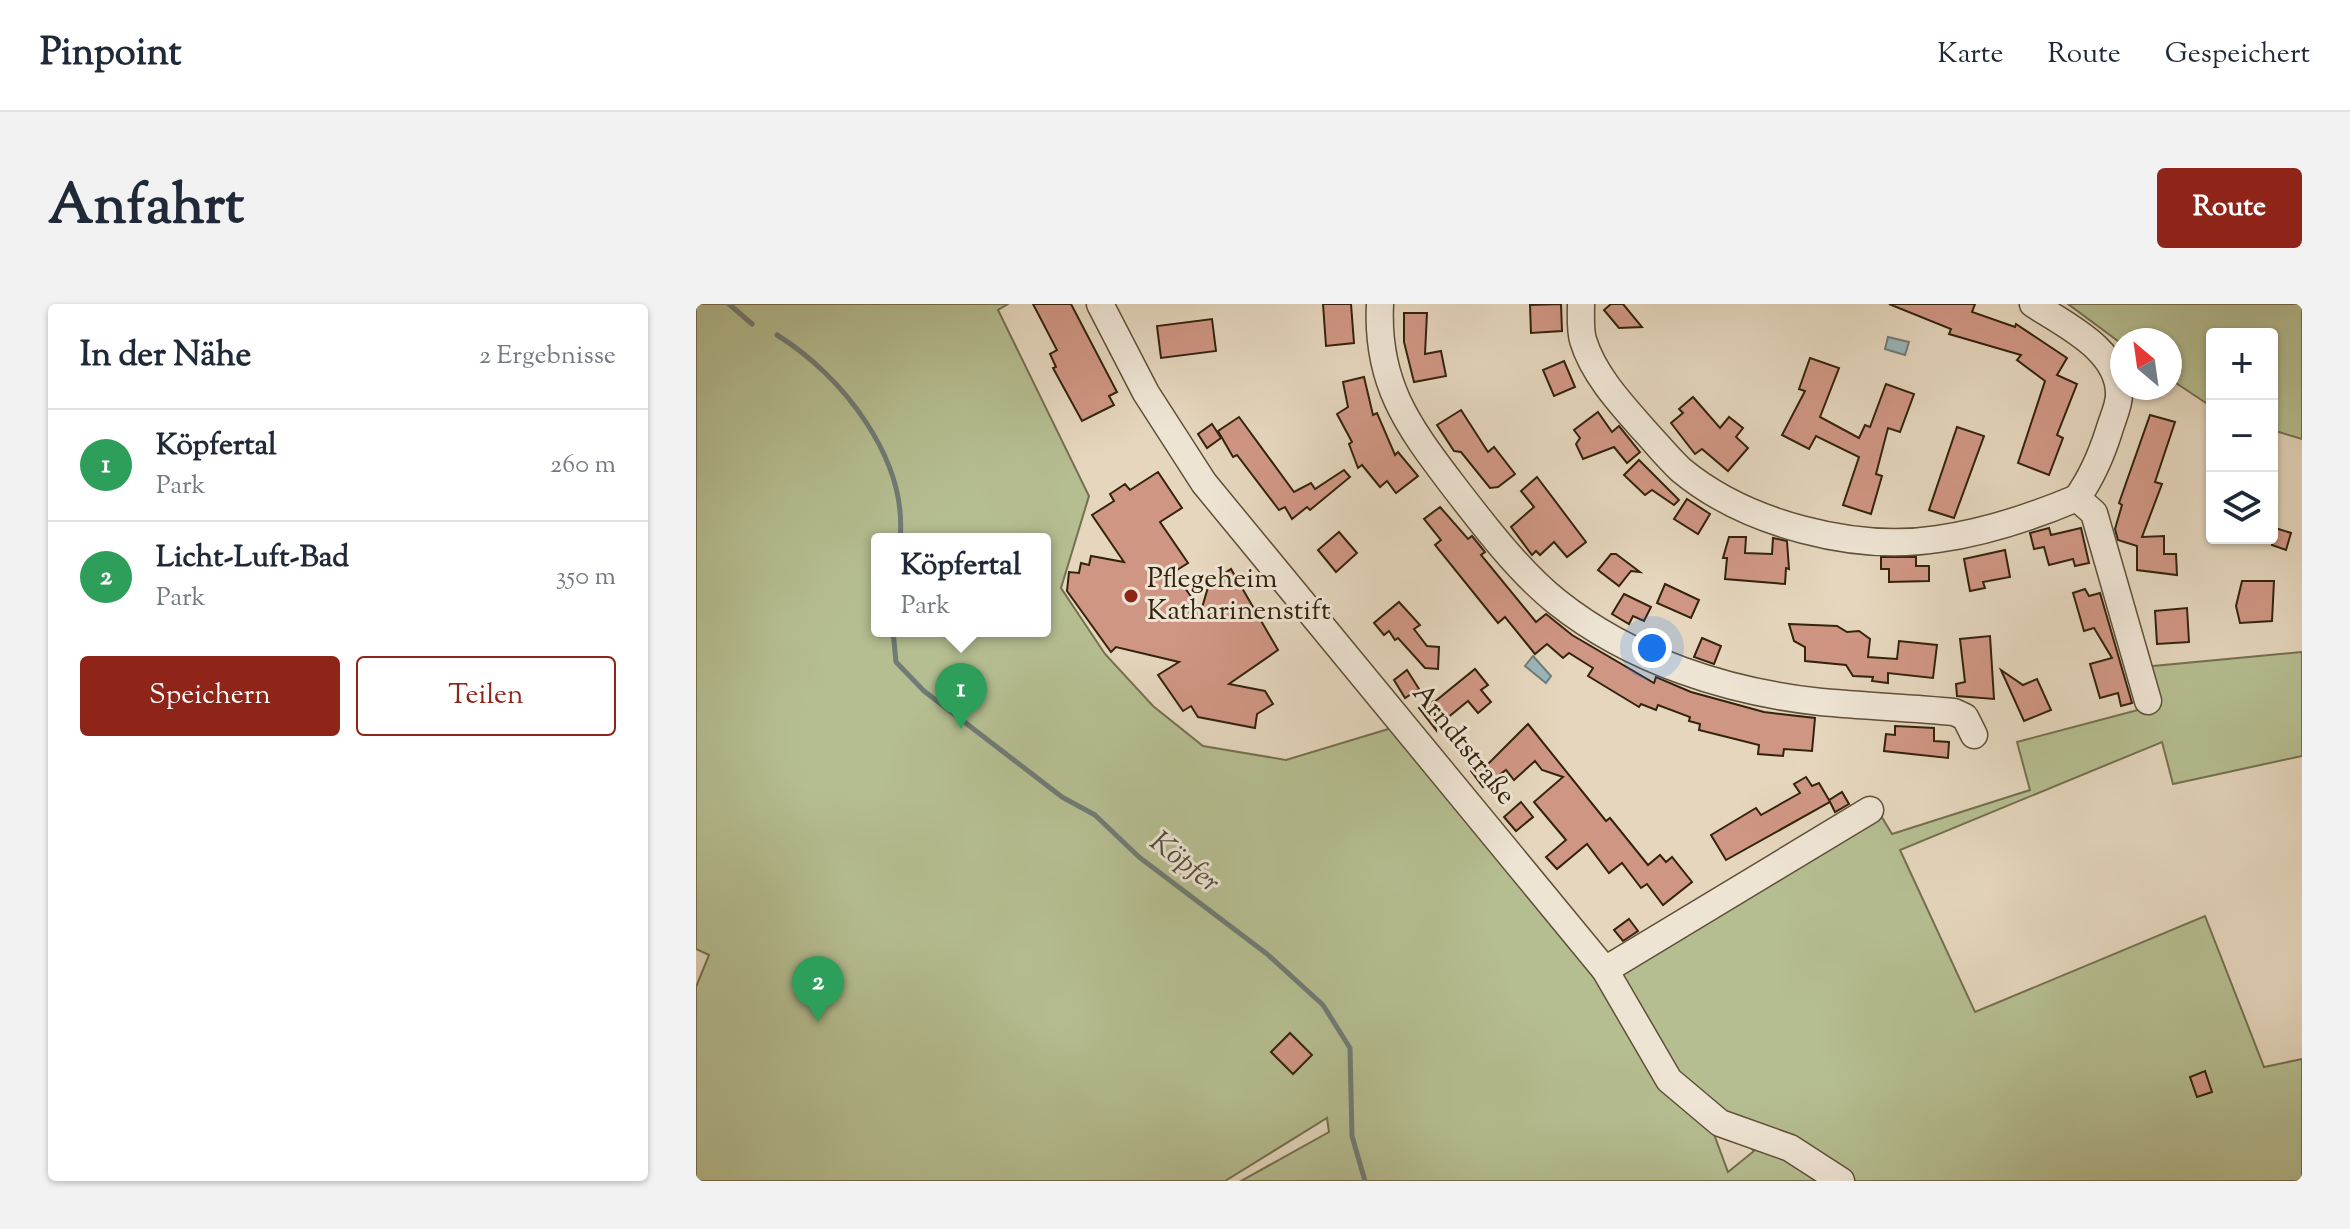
<!DOCTYPE html>
<html lang="de">
<meta charset="utf-8">
<style>
:root{--surface:#fff;--page:#f2f2f3;--text:#1f2937;--muted:#747a83;--line:#e0e1e3;--accent:#8f2418}
body{margin:0;font-family:"Sorts Mill Goudy",serif;background:var(--page);color:var(--text)}
.controls{position:absolute;right:24px;top:24px;display:grid;overflow:hidden;border-radius:8px;box-shadow:0 2px 6px #0004}
.controls button{width:72px;height:72px;display:grid;place-items:center;padding:0;border:0;border-bottom:2px solid var(--line);background:var(--surface);color:var(--text);font:40px sans-serif}
.compass{position:absolute;left:1414px;top:24px;width:72px;height:72px;border-radius:50%;background:var(--surface);box-shadow:0 2px 6px #0004;rotate:331deg}
.you{position:absolute;left:956px;top:344px;width:28px;height:28px;margin:-20px;border:6px solid #fff;border-radius:50%;background:#1a73e8;box-shadow:0 0 0 12px #1a73e833}
.badge{display:grid;place-items:center;width:52px;height:52px;border-radius:50%;background:var(--accent);color:#fff;font-size:26px;font-weight:700}
.pin{position:absolute;translate:-50% -66px;filter:drop-shadow(0 2px 4px #0008)}
.pin::after{content:'';position:absolute;top:42px;width:28px;height:24px;background:inherit;clip-path:polygon(0 0,100% 0,50% 100%)}
.popup{position:absolute;left:175px;top:229px;width:180px;height:104px;box-sizing:border-box;display:grid;place-content:center;border-radius:8px;background:var(--surface);filter:drop-shadow(0 2px 6px #0005);font-size:26px;white-space:nowrap;color:var(--muted)}
.popup b{font-size:30px;color:var(--text)}
.popup::after{content:'';position:absolute;left:50%;top:100%;margin-left:-16px;border:16px solid transparent;border-top-color:var(--surface)}
.list{margin:0;padding:0;list-style:none}
h2{display:flex;justify-content:space-between;align-items:center;height:104px;margin:0;padding:0 32px;font-size:34px}
h2 small{font-size:26px;font-weight:400;color:var(--muted)}
.list li{display:grid;grid-template-columns:52px 1fr auto;gap:24px;align-items:center;box-sizing:border-box;height:112px;padding:0 32px;border-top:2px solid var(--line)}
.list b{display:block;font-size:30px;white-space:nowrap}
.list p{margin:0;font-size:26px;white-space:nowrap;color:var(--muted)}
.list em{font-size:26px;font-style:normal;color:var(--muted)}
.actions{display:flex;gap:16px;padding:24px 32px}
.actions a{flex:1;padding:18px 0;border:2px solid var(--accent);border-radius:8px;text-align:center;font-size:28px;color:var(--accent)}
.actions .main{background:var(--accent);color:#fff}
.icon{flex:none;width:44px;height:44px;fill:none;stroke:currentColor;stroke-width:2;stroke-linecap:round;stroke-linejoin:round}
.map{position:relative;flex:none;width:1606px;height:877px;overflow:hidden;border-radius:8px}
header{display:flex;align-items:center;gap:48px;box-sizing:border-box;height:112px;padding:0 40px;background:var(--surface);border-bottom:2px solid var(--line)}
header strong{font-size:38px}
nav{display:flex;gap:44px;margin-inline-start:auto;font-size:28px}
.intro{display:flex;align-items:center;justify-content:space-between;box-sizing:border-box;height:192px;padding:0 48px}
h1{margin:0;font-size:56px}
.button{padding:20px 36px;border-radius:8px;background:var(--accent);color:#fff;font-size:28px;font-weight:700}
main{display:flex;gap:48px;padding:0 48px}
aside{flex:1;background:var(--surface);border-radius:8px;box-shadow:0 2px 6px #0004}
.map>svg:first-child{display:block}
</style>
<header>
<strong>Pinpoint</strong>
<nav><a>Karte</a><a>Route</a><a>Gespeichert</a></nav>
</header>
<div class="intro"><h1>Anfahrt</h1><a class="button">Route</a></div>
<main>
<aside>
<h2>In der Nähe<small>2 Ergebnisse</small></h2>
<ul class="list">
<li><span class="badge" style="background:#2e9e5b">1</span><div><b>Köpfertal</b><p>Park</p></div><em>260 m</em></li>
<li><span class="badge" style="background:#2e9e5b">2</span><div><b>Licht-Luft-Bad</b><p>Park</p></div><em>350 m</em></li>
</ul>
<div class="actions"><a class="main">Speichern</a><a>Teilen</a></div>
</aside>
<div class="map">
<svg width="1606" height="877" viewBox="0 0 1606 877">
<rect width="100%" height="100%" fill="#e5d6bd"/>
<filter id="stains"><feTurbulence type="fractalNoise" baseFrequency=".0025" numOctaves="4"/><feColorMatrix values="0 0 0 0 .2 0 0 0 0 .09 0 0 0 0 .02 0 0 0 .5 -.17"/></filter>
<radialGradient id="worn" r=".72"><stop offset=".6" stop-color="#630" stop-opacity="0"/><stop offset="1" stop-color="#630" stop-opacity=".3"/></radialGradient>
<g fill="#b5be91" stroke="#74704e" stroke-width="2" fill-rule="evenodd">
<path d="M0 0H312L302 6 393 192 365 284 409 350 457 402 507 442 590 456 719 417 910 657 1175 495 1196 530 1334 486 1321 438 1457 402 1447 363 1606 348V452L1477 480 1466 438 1204 546 1279 708 1509 612 1568 763 1606 755V877H545L633 828 631 814 529 877H0V683L13 651 0 645ZM181 235H349V327H181ZM1009 806 1034 822 1058 847 1032 868Z"/>
<polygon points="1372,0 1606,0 1606,135 1576,126 1576,30 1516,30 1516,103 1474,75 1474,36 1426,36 1426,40"/>
</g>
<g fill="#9ab6bb" stroke="#717b75" stroke-width="2">
<polygon points="1192,33 1213,38 1209,51 1189,45"/>
<polygon points="837,352 855,372 850,379 829,362"/>
</g>
<g fill="none" stroke-linecap="round" stroke-linejoin="round">
<g stroke="#717b75" stroke-width="5">
<polyline points="33,0 56,20"/>
<path d="M81 31C146 71 212 155 204 235"/>
<polyline points="197,327 200,358 228,387 366,493 399,511 443,553 571,650 627,701 654,744 656,832 669,877"/>
</g>
</g>
<g fill="#d09684" stroke="#33230c" stroke-width="2">
<polygon points="337,0 375,0 421,88 413,92 418,101 386,117 357,64 360,63 354,50 361,46"/>
<polygon points="627,0 655,0 658,39 630,42"/>
<polygon points="865,0 866,27 835,29 834,1"/>
<polygon points="915,0 927,0 946,23 923,24 908,6"/>
<polygon points="1193,0 1279,0 1276,8 1319,23 1320,20 1371,54 1361,71 1381,80 1361,131 1367,134 1353,171 1322,159 1349,77 1321,56 1325,51 1253,30 1255,25"/>
<polygon points="708,9 731,9 729,50 745,47 750,72 718,78 708,38"/>
<polygon points="516,15 520,47 465,54 461,22"/>
<polygon points="1114,54 1143,64 1124,113 1163,134 1169,121 1174,123 1190,80 1218,90 1204,128 1192,124 1180,170 1186,172 1175,210 1147,201 1163,153 1120,132 1113,145 1086,131 1109,87 1103,85"/>
<polygon points="868,57 879,83 858,92 847,66"/>
<polygon points="668,73 677,111 681,109 699,151 702,148 722,172 700,189 691,177 684,183 666,161 662,164 653,140 656,138 641,110 652,103 647,78"/>
<polygon points="997,93 1024,124 1033,113 1047,124 1040,133 1052,144 1032,167 1006,145 999,150 975,119 987,109 983,105"/>
<polygon points="765,106 792,148 798,143 819,170 802,183 794,184 765,148 758,147 741,121"/>
<polygon points="902,108 916,128 923,122 944,148 931,159 918,143 887,155 880,140 884,134 878,126"/>
<polygon points="1454,111 1479,118 1459,178 1466,180 1446,233 1468,232 1468,250 1480,250 1481,271 1441,266 1441,242 1422,236 1419,225 1426,201 1423,199"/>
<polygon points="543,113 598,188 615,179 619,185 648,166 654,173 614,206 611,203 596,215 589,203 583,206 541,151 537,153 522,127"/>
<polygon points="516,120 525,134 511,144 502,130"/>
<polygon points="1261,123 1288,132 1258,214 1233,206"/>
<polygon points="943,156 983,196 978,201 956,186 949,191 928,171"/>
<polygon points="462,168 486,204 464,218 492,259 478,268 505,307 513,280 535,265 582,346 533,380 569,387 577,400 561,410 559,424 502,413 495,402 487,407 462,371 483,358 420,343 415,348 371,287 373,268 383,269 385,259 393,261 395,252 428,258 396,211 418,197 414,190 429,180 434,186"/>
<polygon points="841,173 890,238 871,253 858,238 844,251 840,247 836,251 815,223 838,203 825,187"/>
<polygon points="991,195 1014,210 1002,230 978,215"/>
<polygon points="744,203 772,235 776,232 789,248 785,251 840,318 850,310 876,331 958,379 960,373 995,388 1068,408 1119,414 1116,447 1088,445 1087,452 1062,450 1063,441 1003,426 1004,420 993,417 994,413 962,401 960,406 945,400 943,403 892,372 897,364 873,349 867,354 851,340 839,350 809,313 802,319 739,241 745,236 728,215"/>
<polygon points="1576,223 1595,229 1590,246 1576,241"/>
<polygon points="1353,224 1355,231 1385,224 1393,259 1379,262 1377,255 1353,261 1348,243 1338,245 1334,229"/>
<polygon points="643,228 661,249 640,268 622,246"/>
<polygon points="1033,233 1050,233 1049,249 1076,250 1077,234 1091,237 1093,265 1090,264 1089,280 1029,275 1031,254 1027,254"/>
<polygon points="1309,246 1314,273 1287,278 1289,284 1274,287 1268,255"/>
<polygon points="915,250 920,250 944,268 935,267 923,282 902,266"/>
<polygon points="1185,253 1220,253 1220,262 1233,262 1233,277 1193,278 1193,265 1185,265"/>
<polygon points="1546,277 1578,277 1576,317 1544,319 1540,302"/>
<polygon points="969,280 1003,296 995,314 961,299"/>
<polygon points="1389,285 1393,292 1404,289 1436,399 1425,402 1422,389 1404,394 1394,360 1416,354 1398,324 1388,327 1377,289"/>
<polygon points="928,290 955,303 948,317 937,312 933,320 916,310"/>
<polygon points="703,298 724,321 718,325 731,342 743,343 742,365 729,364 702,334 699,336 693,327 688,331 678,319"/>
<polygon points="1491,304 1493,338 1461,340 1459,307"/>
<polygon points="1093,320 1141,322 1151,328 1163,327 1174,335 1172,353 1201,355 1203,337 1241,341 1237,374 1192,369 1192,379 1176,377 1177,373 1157,372 1150,361 1109,357 1109,343 1098,337"/>
<polygon points="1294,332 1298,395 1261,392 1260,380 1269,378 1264,335"/>
<polygon points="1006,334 1025,342 1018,360 998,353"/>
<polygon points="779,365 792,381 785,386 795,398 782,409 772,397 750,415 738,399 740,426 723,404 734,395 737,399"/>
<polygon points="711,366 723,385 709,394 698,376"/>
<polygon points="1305,366 1327,381 1341,375 1355,406 1328,417"/>
<polygon points="832,420 910,517 914,514 952,561 964,551 970,558 976,553 996,578 967,601 951,580 945,584 926,559 913,569 891,540 861,565 850,553 870,536 838,498 867,473 846,466 839,457 818,476 810,466 787,483 775,467 788,457 791,461"/>
<polygon points="1199,422 1238,424 1238,437 1253,438 1252,454 1188,447 1190,430 1199,431"/>
<polygon points="1110,473 1116,482 1123,479 1133,496 1146,488 1153,500 1139,508 1134,498 1030,556 1015,531 1060,504 1065,511 1104,489 1098,480"/>
<polygon points="825,498 837,513 820,527 808,513"/>
<polygon points="933,615 942,627 927,637 918,626"/>
<polygon points="594,729 616,751 597,770 575,748"/>
<polygon points="1509,767 1516,788 1501,793 1494,773"/>
</g>
<g fill="none" stroke-linecap="round" stroke-linejoin="round">
<defs>
<g id="minor">
<polyline points="404,0 450,89 508,179 909,666 973,776 1024,819 1094,844 1145,877"/>
<path d="M684 0C680 78 711 121 756 180 786 219 823 268 861 298 935 357 1032 388 1125 398 1169 402 1214 404 1258 408L1269 413 1278 431"/>
<path d="M885 0C885 11 884 26 887 36 897 70 925 100 948 126 960 139 972 154 985 166 1050 220 1159 248 1242 235 1291 228 1336 213 1381 194"/>
<path d="M1337 0C1369 21 1424 46 1423 91 1423 102 1416 116 1413 127 1405 152 1396 173 1381 194"/>
<polyline points="1381,194 1398,209 1452,397"/>
<polyline points="909,666 1174,506"/>
</g>
</defs>
<use href="#minor" stroke="#605038" stroke-width="29"/>
<use href="#minor" stroke="#eee4d4" stroke-width="26"/>
</g>
<circle fill="#8f2418" stroke="#eee4d4" stroke-width="3" cx="435" cy="292" r="8"/>
<g text-anchor="middle" dominant-baseline="central" stroke-width="6" stroke-linejoin="round" paint-order="stroke">
<g font-size="28" fill="#33230c" stroke="#eee4d4" text-anchor="start">
<text x="451" y="276">Pflegeheim<tspan x="451" dy="32">Katharinenstift</tspan></text>
</g>
<g font-size="28" fill="#33230c" stroke="#eee4d4">
<text transform="translate(767 441) rotate(51)">Arndtstraße</text>
</g>
<g font-size="30" font-style="italic" fill="#524f41" stroke="#eee4d4">
<text transform="translate(488 559) rotate(38)">Köpfer</text>
</g>
</g>
<rect width="100%" height="100%" filter="url(#stains)"/>
<rect width="100%" height="100%" fill="url(#worn)"/>
</svg>
<div class="controls">
<button>+</button>
<button>−</button>
<button><svg class="icon" aria-label="layers" viewBox="0 0 24 24"><path d="M12 4l9 5-9 5-9-5zM3 14l9 5 9-5"/></svg></button>
</div>
<svg class="compass" viewBox="-18 -18 36 36"><path d="M0-13l5 13h-10z" fill="#e53935"/><path d="M0 13l5-13h-10z" fill="#747a83"/></svg>
<div class="you"></div>
<div class="pin badge" style="left:265px;top:425px;background:#2e9e5b">1</div>
<div class="popup"><b>Köpfertal</b>Park</div>
<div class="pin badge" style="left:122px;top:718px;background:#2e9e5b">2</div>
</div>
</main>
